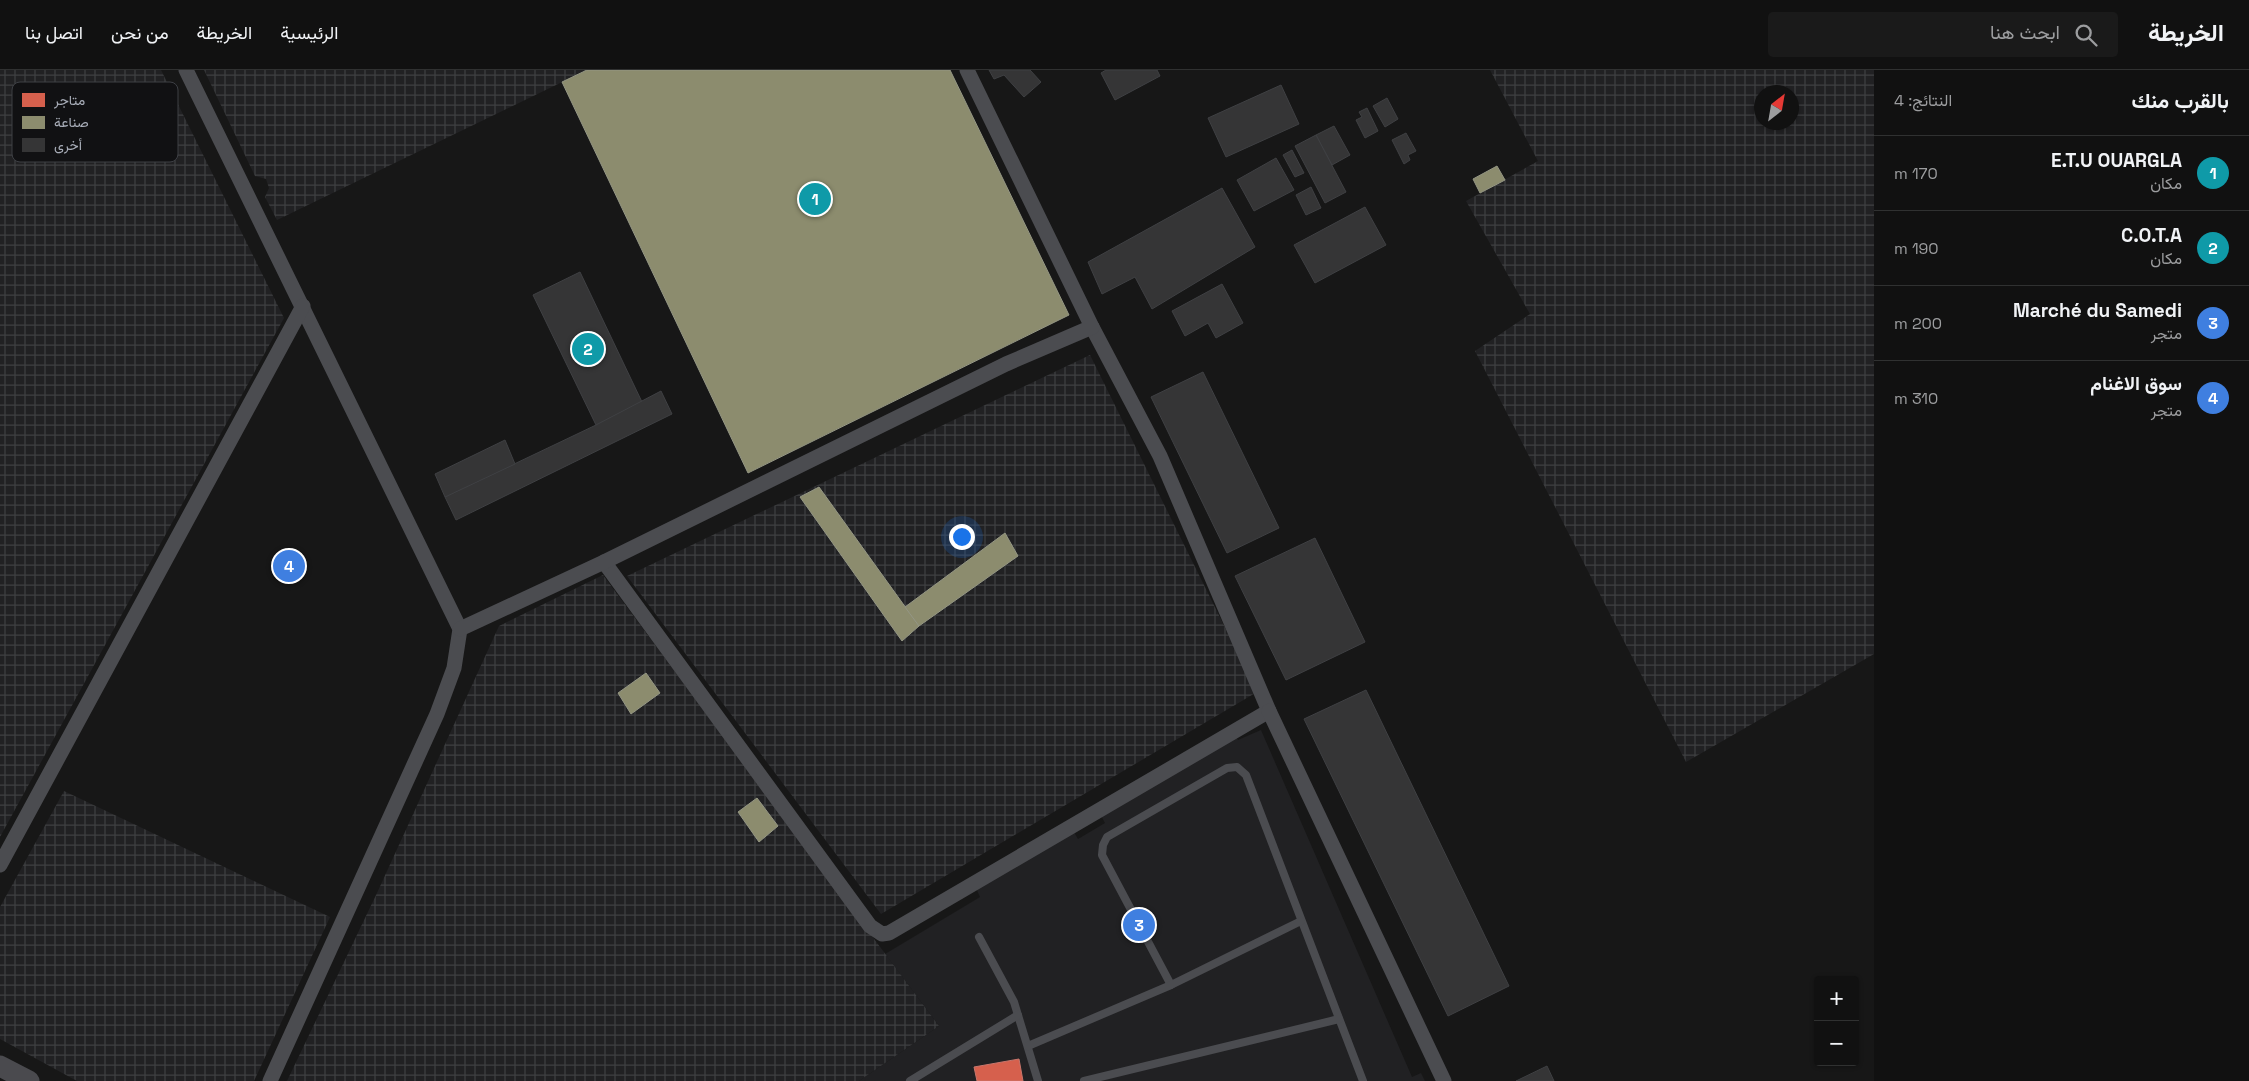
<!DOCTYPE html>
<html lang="ar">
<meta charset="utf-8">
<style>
:root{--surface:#111;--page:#1a1a1a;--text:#f1f3f6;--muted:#9c9d9f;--line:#303131;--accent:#7c3aed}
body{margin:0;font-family:"Space Grotesk",Vazirmatn,sans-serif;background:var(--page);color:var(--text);direction:rtl}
.controls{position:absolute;right:15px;bottom:15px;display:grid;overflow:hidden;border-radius:5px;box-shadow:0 1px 4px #0004}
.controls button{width:45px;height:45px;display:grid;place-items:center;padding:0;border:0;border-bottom:1px solid var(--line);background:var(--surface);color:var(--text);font:25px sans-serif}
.compass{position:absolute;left:1754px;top:15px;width:45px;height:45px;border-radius:50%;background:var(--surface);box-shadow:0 1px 4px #0004;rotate:31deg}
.you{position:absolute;left:961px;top:466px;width:18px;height:18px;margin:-12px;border:4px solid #fff;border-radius:50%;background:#1a73e8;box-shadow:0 0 0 8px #1a73e833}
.badge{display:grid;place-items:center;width:32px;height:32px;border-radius:50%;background:var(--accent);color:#fff;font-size:16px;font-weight:700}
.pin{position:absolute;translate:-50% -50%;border:2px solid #fff;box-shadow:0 1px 5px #0006}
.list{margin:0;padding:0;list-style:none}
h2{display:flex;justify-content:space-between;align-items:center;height:65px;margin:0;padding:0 20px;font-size:21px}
h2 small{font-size:16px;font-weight:400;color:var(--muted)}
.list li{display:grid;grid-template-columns:32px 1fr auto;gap:15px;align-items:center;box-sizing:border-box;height:75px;padding:0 20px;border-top:1px solid var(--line)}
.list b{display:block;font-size:19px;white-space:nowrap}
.list p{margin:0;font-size:16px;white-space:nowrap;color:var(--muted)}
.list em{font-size:16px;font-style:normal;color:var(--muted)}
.icon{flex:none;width:28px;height:28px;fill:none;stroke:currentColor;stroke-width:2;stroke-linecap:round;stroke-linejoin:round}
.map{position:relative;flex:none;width:1874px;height:1011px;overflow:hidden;direction:ltr}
header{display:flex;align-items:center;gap:30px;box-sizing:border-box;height:70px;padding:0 25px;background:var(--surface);border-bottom:1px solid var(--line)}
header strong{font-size:24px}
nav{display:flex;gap:28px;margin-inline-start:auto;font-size:18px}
.search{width:350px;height:45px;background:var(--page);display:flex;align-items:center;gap:12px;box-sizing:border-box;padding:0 18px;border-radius:5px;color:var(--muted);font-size:19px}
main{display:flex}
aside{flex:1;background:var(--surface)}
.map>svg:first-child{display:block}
</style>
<header>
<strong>الخريطة</strong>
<div class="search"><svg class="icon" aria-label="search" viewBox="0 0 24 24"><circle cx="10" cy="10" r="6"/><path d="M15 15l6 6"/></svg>ابحث هنا</div>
<nav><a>الرئيسية</a><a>الخريطة</a><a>من نحن</a><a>اتصل بنا</a></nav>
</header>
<main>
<aside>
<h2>بالقرب منك<small>النتائج: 4</small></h2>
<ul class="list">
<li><span class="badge" style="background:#0f9aa8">1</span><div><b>E.T.U OUARGLA</b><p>مكان</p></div><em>170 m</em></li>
<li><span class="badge" style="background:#0f9aa8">2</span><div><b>C.O.T.A</b><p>مكان</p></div><em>190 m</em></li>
<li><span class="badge" style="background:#3f7fe0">3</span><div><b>Marché du Samedi</b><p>متجر</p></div><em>200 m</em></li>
<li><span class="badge" style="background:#3f7fe0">4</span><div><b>سوق الاغنام</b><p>متجر</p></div><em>310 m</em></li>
</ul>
</aside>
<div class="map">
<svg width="1874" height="1011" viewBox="0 0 1874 1011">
<defs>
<pattern id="industrial-grid" width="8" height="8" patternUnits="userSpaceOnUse" patternTransform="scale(1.25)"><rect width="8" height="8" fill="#212123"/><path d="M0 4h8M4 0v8" fill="none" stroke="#3e3f41"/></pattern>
</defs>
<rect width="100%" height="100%" fill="#171717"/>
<polygon fill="#212123" points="1261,660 1412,1007 1421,1003 1425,1011 859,1011 939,956 885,884 980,827 975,816 1071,757 1078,769 1105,753 1099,742 1233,661 1238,670"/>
<g fill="url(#industrial-grid)" fill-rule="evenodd">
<polygon points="0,0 161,0 284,248 0,767"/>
<polygon points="204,0 587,0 277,150 265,127 269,118 266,109 255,106"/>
<path d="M1490 0H1874V584L1686 692 1475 281 1530 244 1466 131 1538 91ZM1762 22H1792V52H1762Z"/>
<polygon points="1090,285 1257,622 881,844 627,506"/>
<polygon points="603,505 939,956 859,1011 287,1011 377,823 499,556"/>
<polygon points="64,721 330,847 254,1011 77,1011 0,969 0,837"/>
</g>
<polygon fill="#d6604d" stroke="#c8776d" points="1019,989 1023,1011 977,1011 974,997"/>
<g fill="#8c8c6e" stroke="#949684">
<polygon points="587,0 950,0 1069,245 748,403 562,12"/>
<polygon points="1497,96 1505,110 1480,123 1473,109"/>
<polygon points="819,417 919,556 902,571 800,427"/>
<polygon points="1005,463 1018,486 919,556 905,537"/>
<polygon points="646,603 660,623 631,644 618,623"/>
<polygon points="757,728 778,756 759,772 738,742"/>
</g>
<g fill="#353536" stroke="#3f4043">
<polygon points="989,0 1030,0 1041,12 1024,27 1004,5 994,9"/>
<polygon points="1106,0 1157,0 1160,6 1115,30 1101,3"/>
<polygon points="1281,15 1299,54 1226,87 1208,48"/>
<polygon points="1387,28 1398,49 1385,57 1373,36"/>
<polygon points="1367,38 1378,61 1365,68 1356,50 1362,47 1359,42"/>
<polygon points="1334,56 1350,85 1332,95 1316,65"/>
<polygon points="1406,63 1416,81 1408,85 1410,90 1404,94 1392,70"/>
<polygon points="1316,65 1346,122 1325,133 1295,76"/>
<polygon points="1292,80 1304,103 1295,107 1283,85"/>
<polygon points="1276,88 1294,120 1254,141 1237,110"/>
<polygon points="1311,117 1321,138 1306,145 1296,125"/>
<polygon points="1222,118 1255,177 1152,239 1135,207 1102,224 1088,192"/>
<polygon points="1365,137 1386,175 1315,213 1294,175"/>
<polygon points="580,202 642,332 596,355 533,225"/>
<polygon points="1222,214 1243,253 1216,268 1208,253 1185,266 1172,241"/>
<polygon points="1203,302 1279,458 1227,483 1151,327"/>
<polygon points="661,321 672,344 456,450 445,427 596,355"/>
<polygon points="505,370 515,394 445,427 435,404"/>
<polygon points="1315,468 1365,572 1286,610 1235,506"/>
<polygon points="1366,620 1509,916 1448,946 1304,649"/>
<polygon points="1547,996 1554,1011 1516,1011"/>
</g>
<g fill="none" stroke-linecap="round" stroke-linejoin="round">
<g stroke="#4b4c50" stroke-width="8">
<polyline points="979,867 1014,932 1038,1011"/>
<polyline points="1171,915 1102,785 1103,775 1107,767 1227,698 1237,697 1246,705 1363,1011"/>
<polyline points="1028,976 1171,915 1301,851"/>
<polyline points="910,1011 1018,945"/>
<polyline points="1084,1011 1339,949"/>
</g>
<g stroke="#4b4c50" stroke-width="15">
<polyline points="186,0 460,559 454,598 437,644 270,1011"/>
<polyline points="604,492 870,856 882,864 889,863 1269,641 1160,386 1092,257"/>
<polyline points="460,559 604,492 1006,294 1092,257 967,0"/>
<polyline points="1269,641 1444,1011"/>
<polyline points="0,795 303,236"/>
</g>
<polyline stroke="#4a4a4e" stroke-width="21" points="0,996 29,1011"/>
</g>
<rect x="12" y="12" width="166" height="80" rx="8" fill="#111113" stroke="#3e4045" stroke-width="1"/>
<rect x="22" y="23" width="23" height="14" fill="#d6604d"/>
<rect x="22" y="46" width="23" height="13" fill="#8c8c6e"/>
<rect x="22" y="68" width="23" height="14" fill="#353536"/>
<g font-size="14" fill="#a8adb8">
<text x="54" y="35">متاجر</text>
<text x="54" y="57">صناعة</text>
<text x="54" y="80">أخرى</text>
</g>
</svg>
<div class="controls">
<button>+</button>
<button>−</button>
</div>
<svg class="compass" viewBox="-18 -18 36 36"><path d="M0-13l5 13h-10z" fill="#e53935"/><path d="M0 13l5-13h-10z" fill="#9c9d9f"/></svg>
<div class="you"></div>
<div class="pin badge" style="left:815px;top:129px;background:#0f9aa8">1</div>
<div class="pin badge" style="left:588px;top:279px;background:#0f9aa8">2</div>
<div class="pin badge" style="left:1139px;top:855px;background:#3f7fe0">3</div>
<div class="pin badge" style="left:289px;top:496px;background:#3f7fe0">4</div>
</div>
</main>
